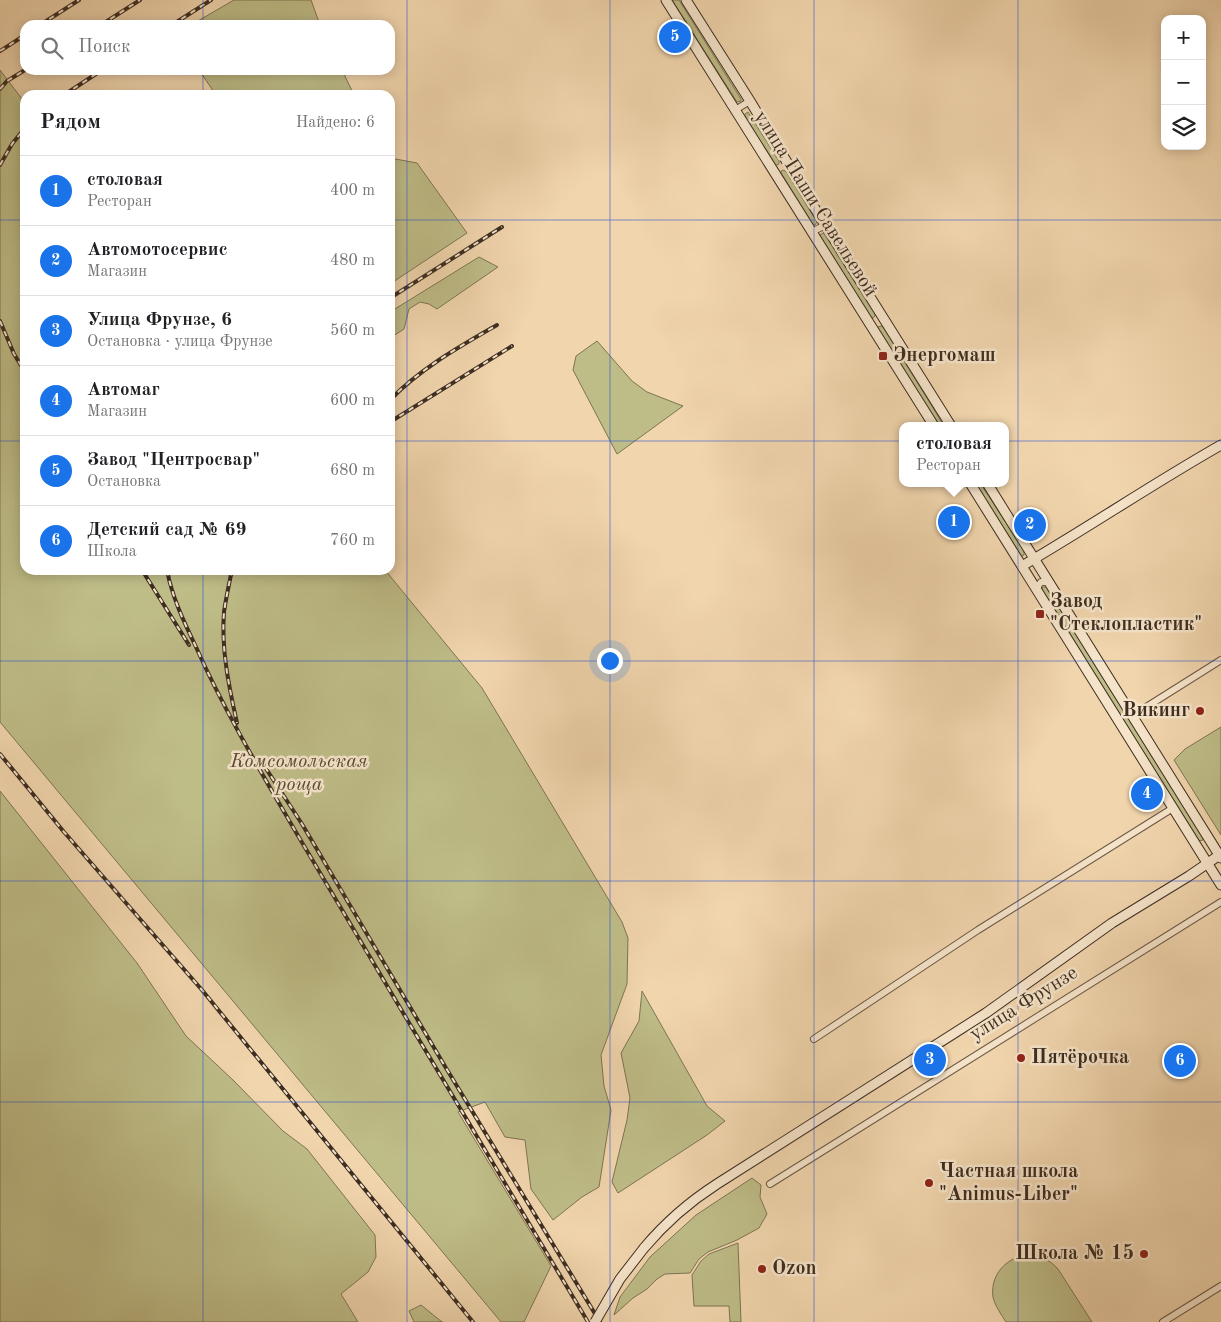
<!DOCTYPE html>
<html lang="ru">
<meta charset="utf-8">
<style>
:root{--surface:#fff;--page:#f2f2f2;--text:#202124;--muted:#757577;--line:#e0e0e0;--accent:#1a73e8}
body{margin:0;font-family:"Old Standard TT",serif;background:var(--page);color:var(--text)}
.controls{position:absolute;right:15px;top:15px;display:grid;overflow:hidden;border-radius:10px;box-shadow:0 2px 12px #0003}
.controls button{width:45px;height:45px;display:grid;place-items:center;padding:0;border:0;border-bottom:1px solid var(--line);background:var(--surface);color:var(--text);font:25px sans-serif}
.you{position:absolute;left:609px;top:660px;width:18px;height:18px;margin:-12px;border:4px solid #fff;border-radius:50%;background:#1a73e8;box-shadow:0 0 0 8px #1a73e833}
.badge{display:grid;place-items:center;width:32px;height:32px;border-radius:50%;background:var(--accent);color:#fff;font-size:16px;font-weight:700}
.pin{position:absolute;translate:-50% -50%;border:2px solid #fff;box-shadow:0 1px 5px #0006}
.popup{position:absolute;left:899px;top:422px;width:110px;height:65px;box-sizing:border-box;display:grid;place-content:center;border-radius:10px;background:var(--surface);filter:drop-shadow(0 1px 4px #0005);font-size:16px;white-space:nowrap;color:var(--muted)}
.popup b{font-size:19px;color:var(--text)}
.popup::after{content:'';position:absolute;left:50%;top:100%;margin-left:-10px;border:10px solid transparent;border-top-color:var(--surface)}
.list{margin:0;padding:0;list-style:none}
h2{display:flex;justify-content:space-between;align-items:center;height:65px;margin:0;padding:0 20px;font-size:21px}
h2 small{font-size:16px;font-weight:400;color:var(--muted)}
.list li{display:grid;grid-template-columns:32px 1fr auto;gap:15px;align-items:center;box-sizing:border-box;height:70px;padding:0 20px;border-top:1px solid var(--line)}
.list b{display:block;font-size:19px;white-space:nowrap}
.list p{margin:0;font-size:16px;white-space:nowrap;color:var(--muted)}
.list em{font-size:16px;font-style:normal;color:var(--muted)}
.icon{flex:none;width:28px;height:28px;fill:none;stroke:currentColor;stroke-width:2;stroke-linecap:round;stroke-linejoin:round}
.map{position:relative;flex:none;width:1221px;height:1322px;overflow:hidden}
.search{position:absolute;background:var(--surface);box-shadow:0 2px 12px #0003;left:20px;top:20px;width:375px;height:55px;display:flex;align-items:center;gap:12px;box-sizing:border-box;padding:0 18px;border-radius:15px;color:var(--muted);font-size:19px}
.panel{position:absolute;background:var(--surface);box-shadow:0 2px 12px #0003;left:20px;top:90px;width:375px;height:485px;border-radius:15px}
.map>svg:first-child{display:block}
</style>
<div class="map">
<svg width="1221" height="1322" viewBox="0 0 1221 1322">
<rect width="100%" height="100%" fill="#f1d5ad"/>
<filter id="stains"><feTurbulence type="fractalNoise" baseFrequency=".004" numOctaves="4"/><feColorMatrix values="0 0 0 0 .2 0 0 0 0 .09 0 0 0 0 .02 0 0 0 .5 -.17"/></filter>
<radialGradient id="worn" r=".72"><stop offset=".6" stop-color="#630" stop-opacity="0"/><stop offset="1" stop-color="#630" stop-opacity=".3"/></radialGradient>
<g fill="#bebc87" stroke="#7e7454">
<polygon points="234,0 311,0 320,25 191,25"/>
<polygon points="672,0 679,0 741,99 741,101 737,102"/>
<polygon points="0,70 25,103 25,570 385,570 482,688 622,922 628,938 627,984 601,1055 604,1086 611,1110 599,1187 582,1197 553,1220 531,1189 525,1140 505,1137 485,1102 458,1112 551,1266 524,1322 501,1322 0,722"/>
<polygon points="199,70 342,70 354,95 216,95"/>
<polygon points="748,112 779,161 779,164 777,165 775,165 745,116 745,114"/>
<polygon points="390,158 417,163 467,233 390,284"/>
<polygon points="784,170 787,173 817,222 815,225 813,225 781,173 781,171"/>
<polygon points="823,233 826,235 875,313 875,316 873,318 870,316 820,237 820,235"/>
<polygon points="479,257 498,267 437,309 429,304 420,302 409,309 404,329 390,338 390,312"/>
<polygon points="881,326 884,328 944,426 936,426 878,329 878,327"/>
<polygon points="597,341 632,381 647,392 683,406 617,454 573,370 576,356"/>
<polygon points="973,483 980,483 1020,544 1024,552 1024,555 1022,556 1019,555"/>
<polygon points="1044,587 1046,587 1203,838 1203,840 1199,841 1041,590 1041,588"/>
<polygon points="1221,727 1221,835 1174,760 1185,749"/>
<polygon points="0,791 137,963 186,1036 233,1080 283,1131 307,1149 375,1235 376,1257 368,1272 341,1294 358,1322 0,1322"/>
<polygon points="642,991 707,1106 725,1121 707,1135 618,1193 612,1182 627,1120 630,1098 621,1053 639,1021"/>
<polygon points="752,1178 761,1185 760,1197 767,1214 759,1228 737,1240 708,1252 699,1259 690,1273 665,1274 657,1279 647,1289 633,1298 614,1315 620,1297 650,1257 696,1215"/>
<polygon points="738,1243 741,1322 730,1322 729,1306 694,1306 692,1275 701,1261 709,1254"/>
<path d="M1026 1255C1039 1255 1049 1259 1058 1269L1092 1322H1006C1001 1314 995 1306 993 1297 990 1275 1006 1258 1026 1255Z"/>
<polygon points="421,1305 442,1322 443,1322 414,1322 409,1311"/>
</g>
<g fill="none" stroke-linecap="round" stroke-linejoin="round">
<defs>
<g id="street">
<polyline points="735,110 750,101"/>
<polyline points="812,232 825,225"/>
<polyline points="1038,591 1038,586 1041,582 1046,582 1050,583"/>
<polyline points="1132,716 1221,660"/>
<polyline points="814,1039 978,930 1173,808"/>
<polyline points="770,1184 1221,902"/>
<polyline points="1163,1322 1221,1286"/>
</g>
<g id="secondary">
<polyline points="666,0 934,426"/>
<polyline points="686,0 750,101 825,225 951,426"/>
<polyline points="970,483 1221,885"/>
<polyline points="987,483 1221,858"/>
<path d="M1022 566C1089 527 1154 483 1221 445"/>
<path d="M644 1248C665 1223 689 1202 717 1184L986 1013 1112 923 1189 876 1221 854"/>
</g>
</defs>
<use href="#street" stroke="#6a5744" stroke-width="8"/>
<use href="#secondary" stroke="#3d2d21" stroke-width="11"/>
<use href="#street" stroke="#f6e4ca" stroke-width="6"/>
<use href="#secondary" stroke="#f6e4ca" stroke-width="9"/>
<defs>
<g id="rail">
<polyline points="40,25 79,0"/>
<polyline points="101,25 140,0"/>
<polyline points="172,25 211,0"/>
<polyline points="0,51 25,35"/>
<polyline points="0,89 7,81 25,70"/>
<polyline points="64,95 102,70"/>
<polyline points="0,165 12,144 25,128"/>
<polyline points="390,298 502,227"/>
<polyline points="0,321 14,354 25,372"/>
<path d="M390 400C421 368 459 347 497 325"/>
<polyline points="390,422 512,346"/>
<polyline points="142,570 189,645"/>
<path d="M167 570C172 597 184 622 196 647 225 712 261 772 297 834 393 997 491 1160 588 1322"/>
<path d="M232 570C229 584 226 598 224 612 221 649 229 687 237 723"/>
<polyline points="0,754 64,832 202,990 473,1322"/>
<polyline points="265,767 302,824 446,1068 600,1322"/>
</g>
</defs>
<use href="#rail" stroke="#3d2d21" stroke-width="4"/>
<use href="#rail" stroke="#f6e4ca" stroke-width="2" stroke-dasharray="5.5" stroke-linecap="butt"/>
<defs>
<polyline id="secondary-bridge" points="595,1322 620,1279 644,1248"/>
</defs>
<use href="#secondary-bridge" stroke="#3d2d21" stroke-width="11" stroke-linecap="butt"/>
<use href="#secondary-bridge" stroke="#f6e4ca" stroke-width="9"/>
</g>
<path fill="none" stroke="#1d4ed8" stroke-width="1" stroke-opacity="0.55" d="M203 0V25M407 0V1322M610 0V1322M814 0V1322M1018 0V1322M203 70V95M0 220H25M390 220H1221M0 441H25M390 441H1221M203 570V1322M0 661H1221M0 881H1221M0 1102H1221"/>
<g fill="#8f2418" stroke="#f6e4ca" stroke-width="2">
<rect x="878" y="351" width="10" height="10" rx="2.5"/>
<rect x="1035" y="609" width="10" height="10" rx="2.5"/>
<circle cx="1200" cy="711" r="5"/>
<circle cx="1021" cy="1058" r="5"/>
<circle cx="929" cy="1183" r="5"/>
<circle cx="1144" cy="1254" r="5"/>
<circle cx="762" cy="1269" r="5"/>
</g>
<g text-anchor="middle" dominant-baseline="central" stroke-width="5" stroke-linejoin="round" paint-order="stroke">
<g font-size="20" fill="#3d2d21" stroke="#f6e4ca">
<text transform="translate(815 204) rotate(58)">улица Паши Савельевой</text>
<text transform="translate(1024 1004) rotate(-32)">улица Фрунзе</text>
</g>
<g font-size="20" font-weight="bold" fill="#3d2d21" stroke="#f6e4ca" text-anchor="start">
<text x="893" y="356">Энергомаш</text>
<text x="1050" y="602">Завод<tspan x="1050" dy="23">"Стеклопластик"</tspan></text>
<text x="1190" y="711" text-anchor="end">Викинг</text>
<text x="1031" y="1058">Пятёрочка</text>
<text x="939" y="1172">Частная школа<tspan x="939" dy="23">"Animus-Liber"</tspan></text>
<text x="1134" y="1254" text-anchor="end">Школа № 15</text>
<text x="772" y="1269">Ozon</text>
</g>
<g font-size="20" font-style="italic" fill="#574a35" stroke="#f6e4ca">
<text x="299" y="762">Комсомольская<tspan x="299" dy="23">роща</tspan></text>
</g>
</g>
<rect width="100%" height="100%" filter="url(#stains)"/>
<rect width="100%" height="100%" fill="url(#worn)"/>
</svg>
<div class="controls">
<button>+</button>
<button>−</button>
<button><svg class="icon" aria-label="layers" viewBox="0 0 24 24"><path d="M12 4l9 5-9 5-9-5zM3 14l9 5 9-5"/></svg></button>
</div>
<div class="you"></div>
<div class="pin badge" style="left:954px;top:522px">1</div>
<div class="popup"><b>столовая</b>Ресторан</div>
<div class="pin badge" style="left:1030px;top:525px">2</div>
<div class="pin badge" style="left:930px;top:1060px">3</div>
<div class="pin badge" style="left:1147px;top:794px">4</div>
<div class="pin badge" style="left:675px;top:37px">5</div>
<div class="pin badge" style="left:1180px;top:1061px">6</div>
<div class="search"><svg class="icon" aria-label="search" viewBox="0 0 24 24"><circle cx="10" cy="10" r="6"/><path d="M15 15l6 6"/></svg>Поиск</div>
<section class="panel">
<h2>Рядом<small>Найдено: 6</small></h2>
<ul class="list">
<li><span class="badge">1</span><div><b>столовая</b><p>Ресторан</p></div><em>400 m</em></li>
<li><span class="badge">2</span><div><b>Автомотосервис</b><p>Магазин</p></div><em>480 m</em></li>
<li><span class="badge">3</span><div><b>Улица Фрунзе, 6</b><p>Остановка · улица Фрунзе</p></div><em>560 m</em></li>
<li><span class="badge">4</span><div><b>Автомаг</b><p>Магазин</p></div><em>600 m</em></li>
<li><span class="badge">5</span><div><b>Завод &quot;Центросвар&quot;</b><p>Остановка</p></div><em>680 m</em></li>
<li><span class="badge">6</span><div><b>Детский сад № 69</b><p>Школа</p></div><em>760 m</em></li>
</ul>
</section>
</div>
